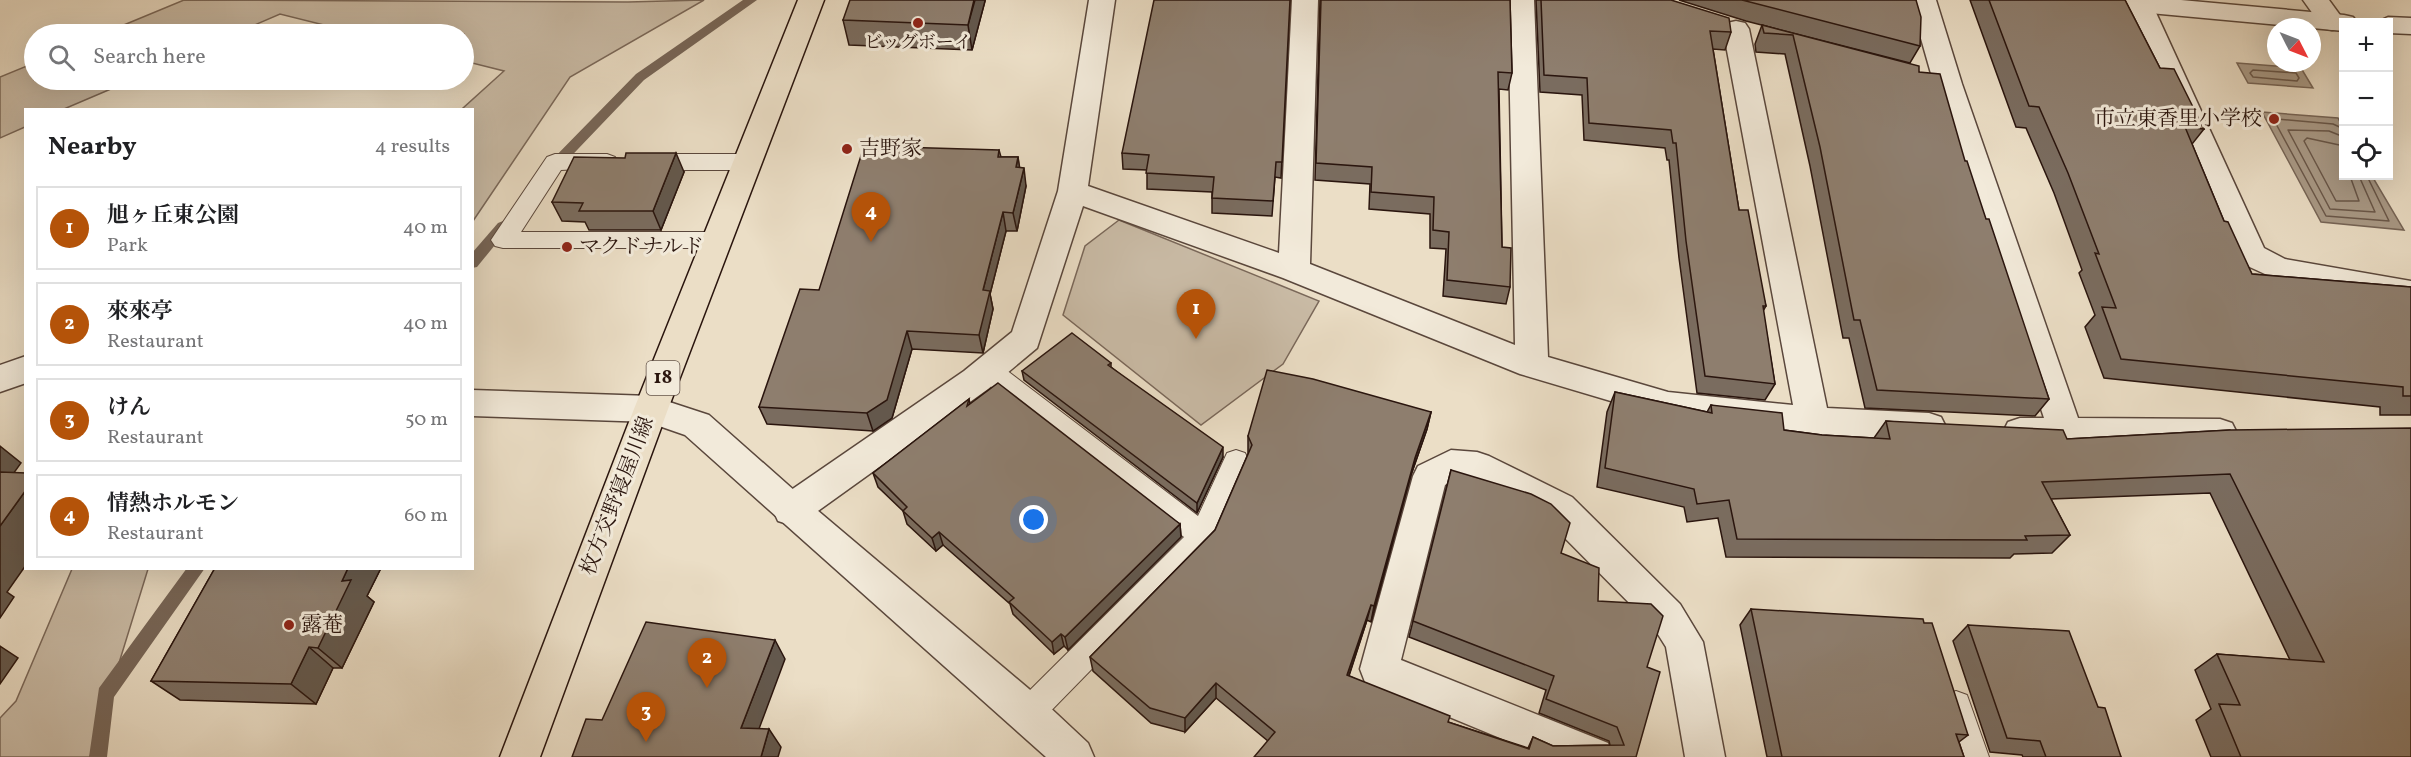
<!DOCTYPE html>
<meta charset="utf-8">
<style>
:root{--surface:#fff;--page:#f2f2f2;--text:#202124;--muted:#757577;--line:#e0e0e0;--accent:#b45309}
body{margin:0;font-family:Vollkorn,"Noto Serif JP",serif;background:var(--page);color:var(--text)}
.controls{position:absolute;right:18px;top:18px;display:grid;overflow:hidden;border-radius:0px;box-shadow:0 6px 24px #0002}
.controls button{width:54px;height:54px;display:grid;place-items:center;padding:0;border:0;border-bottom:2px solid var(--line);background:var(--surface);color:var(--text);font:30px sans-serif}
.compass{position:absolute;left:2267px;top:18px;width:54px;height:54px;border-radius:50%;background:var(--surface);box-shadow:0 6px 24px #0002;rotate:132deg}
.you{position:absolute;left:1034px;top:520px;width:21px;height:21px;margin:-15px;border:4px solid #fff;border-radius:50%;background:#1a73e8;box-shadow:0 0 0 9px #1a73e833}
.badge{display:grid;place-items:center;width:39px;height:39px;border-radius:50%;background:var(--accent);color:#fff;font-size:20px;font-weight:700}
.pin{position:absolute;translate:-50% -50px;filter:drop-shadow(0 2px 3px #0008)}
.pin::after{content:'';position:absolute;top:32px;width:21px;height:18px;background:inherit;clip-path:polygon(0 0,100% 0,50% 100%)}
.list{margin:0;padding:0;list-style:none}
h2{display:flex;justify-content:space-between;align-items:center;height:78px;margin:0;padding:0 24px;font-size:26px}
h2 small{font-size:20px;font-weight:400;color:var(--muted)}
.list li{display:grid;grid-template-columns:39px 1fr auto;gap:18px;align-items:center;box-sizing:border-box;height:84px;margin:0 12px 12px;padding:0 12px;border:2px solid var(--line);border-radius:0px}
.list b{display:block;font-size:22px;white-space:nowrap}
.list p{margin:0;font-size:20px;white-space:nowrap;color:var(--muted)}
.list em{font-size:20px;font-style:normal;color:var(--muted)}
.icon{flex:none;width:33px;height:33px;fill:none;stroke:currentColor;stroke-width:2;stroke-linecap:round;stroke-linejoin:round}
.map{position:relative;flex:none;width:2411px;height:757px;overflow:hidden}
.search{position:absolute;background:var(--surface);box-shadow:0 6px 24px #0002;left:24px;top:24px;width:450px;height:66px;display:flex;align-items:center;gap:15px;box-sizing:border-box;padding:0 21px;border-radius:33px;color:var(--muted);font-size:22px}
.panel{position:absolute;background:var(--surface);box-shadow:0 6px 24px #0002;left:24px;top:108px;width:450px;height:462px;border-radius:0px}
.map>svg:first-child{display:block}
</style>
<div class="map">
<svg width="2411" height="757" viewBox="0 0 2411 757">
<rect width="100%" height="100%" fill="#ebdec6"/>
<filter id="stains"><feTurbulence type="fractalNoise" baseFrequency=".00333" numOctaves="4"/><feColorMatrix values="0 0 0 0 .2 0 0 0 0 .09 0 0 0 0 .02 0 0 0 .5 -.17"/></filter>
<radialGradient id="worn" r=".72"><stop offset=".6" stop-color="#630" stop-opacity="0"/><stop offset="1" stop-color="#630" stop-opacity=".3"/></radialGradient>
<g fill="#cabca7" stroke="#7a685a" stroke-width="1.5">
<polygon points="184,0 628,2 704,0 570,77 473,221 472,110 462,109 504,71 464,61 464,34 360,34 280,14 234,34 102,34"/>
<polygon points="34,63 34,80 132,80 64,109 26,110 25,127 0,138 0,77"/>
<polygon points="1119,220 1319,301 1283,364 1201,425 1063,315 1085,246"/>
<polygon points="72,569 148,569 90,757 0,757 0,718 16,701"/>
</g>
<g fill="#a99a87" stroke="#766557" stroke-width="1.5">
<polygon points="2237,63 2301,68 2313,88 2248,83"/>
<polygon points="2262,112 2338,118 2343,128 2344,176 2372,176 2404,230 2321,222"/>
</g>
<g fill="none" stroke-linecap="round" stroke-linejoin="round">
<g stroke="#6a584a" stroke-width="1.5">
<polygon points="2253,70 2296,73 2299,78 2297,81 2253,77 2250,73"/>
<polyline points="2344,129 2333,124 2277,119 2275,122 2326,216 2389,221 2367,176"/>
<polyline points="2344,137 2329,131 2288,130 2330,209 2375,212 2359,176"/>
<polyline points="2344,146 2307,138 2304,141 2336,201 2359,201 2350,176"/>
</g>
<g fill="#766557" fill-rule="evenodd">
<polygon points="743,0 757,0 644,80 556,172 546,172 544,169 546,166 636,74"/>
<polygon points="503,221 508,223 510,226 508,229 477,267 472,268 472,253 498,223"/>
<polygon points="187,568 205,568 114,697 107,757 89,757 99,688"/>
</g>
<defs>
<g id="service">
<polygon points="555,154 607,154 615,157 618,162 615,167 561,170 521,232 718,232 726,234 730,240 726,246 718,248 503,248 495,246 491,240 495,234 547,157"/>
<polygon points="647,154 748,154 756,157 759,162 756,167 748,170 647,170 639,167 636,162 639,157"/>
<polygon points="988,360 997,363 1198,516 1227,453 1236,450 1245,453 1249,461 1213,545 1039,723 1028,727 1017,723 1013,713 1017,703 1184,537 979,377 975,370 979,363"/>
<polygon points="1956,691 1967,695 1989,757 1957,757 1941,705 1945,695"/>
</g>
<g id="minor">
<polygon points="1089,0 1115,0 1088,186 1279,253 1292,0 1318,0 1310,264 1515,345 1508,0 1534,0 1548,357 1668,392 1793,405 1723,29 1727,23 1736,21 1745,23 1749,29 1827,408 1929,413 1941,417 1946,427 1941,437 1929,441 1813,435 1668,418 1520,374 1283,278 1083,206 1037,348 988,389 804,521 791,525 778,521 773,510 778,499 964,371 1012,332 1058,191"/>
<polygon points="1910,0 1936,0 1962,84 2078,418 2220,419 2232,423 2237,433 2232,443 2220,447 2066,448 2020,446 2008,442 2003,432 2008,422 2020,418 2044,418 1934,84"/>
<polygon points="2129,0 2149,0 2152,4 2264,248 2285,259 2411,281 2411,305 2278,280 2241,263 2126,4"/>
<polygon points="2303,0 2329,0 2345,22 2341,28 2332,30 2323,28"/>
<polygon points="26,356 26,383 0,392 0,365"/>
<polygon points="472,390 651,396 663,399 668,409 663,419 651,422 472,416"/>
<polygon points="1451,450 1477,452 1489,456 1572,497 1680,604 1703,642 1725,757 1685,757 1666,647 1654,628 1546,519 1472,480 1455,479 1445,485 1401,660 1608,743 1614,757 1546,757 1365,682 1360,669 1413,476 1418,466"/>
</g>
<g id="tertiary">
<polygon points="2111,0 2181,0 2344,15 2353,17 2357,22 2344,22 2344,31 2139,12 2115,6"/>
<polygon points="2388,17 2411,18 2411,34 2388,33 2388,22 2377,22"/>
<polygon points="651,396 709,415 804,499 1042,700 1088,743 1094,757 1046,757 685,435 639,419 634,409 639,399"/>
</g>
<polygon id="primary" points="798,0 824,0 668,409 540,757 500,757 634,409"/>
</defs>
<use href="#service" stroke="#5a473c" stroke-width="2"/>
<use href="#minor" stroke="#5a473c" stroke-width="3"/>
<use href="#tertiary" stroke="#5a473c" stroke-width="3"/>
<use href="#primary" stroke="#2a150e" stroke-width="3"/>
<use href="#service" fill="#f2eada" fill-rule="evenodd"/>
<use href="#minor" fill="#f2eada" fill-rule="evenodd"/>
<use href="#tertiary" fill="#f2eada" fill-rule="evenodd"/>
<use href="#primary" fill="#ebdec6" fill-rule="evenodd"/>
</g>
<g fill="#7a6c5f" stroke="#2a150e" stroke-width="1.5">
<polygon points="1290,0 1281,178 1275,177 1272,216 1212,213 1212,192 1147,189 1147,170 1123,169 1122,153"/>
<polygon points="1320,0 1510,0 1512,73 1508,90 1499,89 1502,247 1510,287 1506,304 1443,296 1446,249 1430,248 1430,214 1369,209 1370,184 1315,180"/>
<polygon points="1536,0 1671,0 1731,32 1725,50 1713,49 1739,210 1766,306 1763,311 1775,384 1765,400 1697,393 1679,258 1669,160 1667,160 1665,148 1584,140 1582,95 1540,92"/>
<polygon points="1679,0 1916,0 1920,46 1910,63 1746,21"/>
<polygon points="1970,0 2125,0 2160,68 2204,129 2192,144 2224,221 2252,274 2411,287 2411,415 2380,415 2380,407 2104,378 2085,327 2095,315 2079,273 2082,270 2054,193 2026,128 2016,127"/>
<polygon points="985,1 972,50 849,45 843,20"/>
<polygon points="1762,25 1919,72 1965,161 2049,399 2035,416 1865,408 1849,338 1843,338 1810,166 1785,54 1756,52 1755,44"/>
<polygon points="999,150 1001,157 1018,157 1019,167 1026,186 1017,231 1006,231 990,294 993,309 983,353 912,349 892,418 873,431 767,424 759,407 819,290"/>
<polygon points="684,172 661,230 589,230 585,222 562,221 552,202"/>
<polygon points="1111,363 1111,367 1223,457 1197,513 1024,380 1022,371"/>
<polygon points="1615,392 1707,412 1711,405 1784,430 1822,435 1874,438 1886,421 2067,439 2230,430 2411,757 2211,757 2196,720 2211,709 2195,670 2217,654 2290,660 2210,493 2051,499 2070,535 2052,553 2014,554 2010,558 1726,557 1718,518 1687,522 1684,507 1597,487 1607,412"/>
<polygon points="969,399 970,404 1180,524 1181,537 1068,650 1064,646 1054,654 1013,614 1010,604 943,545 936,551 907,524 903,511 878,487 873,473"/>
<polygon points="1431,412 1427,429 1411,475 1371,622 1367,620 1349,676 1448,722 1528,748 1533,737 1553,746 1610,745 1609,741 1539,713 1546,690 1409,637 1451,470 1561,553 1647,667 1636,757 1268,741 1216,698 1185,732 1151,723 1093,671 1090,657 1215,530 1248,454 1248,436"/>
<polygon points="215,568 381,568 367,596 374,602 342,668 333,668 316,704 180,700 151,681"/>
<polygon points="1751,609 1968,735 1959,742 1964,757 1767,757 1740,625"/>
<polygon points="1968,625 2098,707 2121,757 2023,757 2022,755 1990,752 1953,641"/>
</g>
<g fill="#63584d" stroke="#2a150e" stroke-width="1.5">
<polygon points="975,0 985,0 985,1 972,50 968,25"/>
<polygon points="676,153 684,172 661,230 653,211"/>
<polygon points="1018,157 1021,176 1016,167"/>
<polygon points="1024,168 1026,186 1017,231 1013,213"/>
<polygon points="1003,212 1006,231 990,294 993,309 983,353 979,335 983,290"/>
<polygon points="907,331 912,349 892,418 873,431 867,413"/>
<polygon points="1431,412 1427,429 1411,475 1371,622 1374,606 1415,458"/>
<polygon points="0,446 21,463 0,492"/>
<polygon points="1223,447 1223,457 1197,513 1197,503"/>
<polygon points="26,490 26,565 7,592 14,597 0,618 0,526"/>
<polygon points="1180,524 1181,537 1068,650 1065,637"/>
<polygon points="939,532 943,545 936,551 932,538"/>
<polygon points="348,568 381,568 367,596 374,602 342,668 318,648 342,581"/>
<polygon points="1371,605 1367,620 1344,690 1347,675"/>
<polygon points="1061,634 1064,646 1054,654 1052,642"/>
<polygon points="775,640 785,659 753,745 741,728"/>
<polygon points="0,646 18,658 0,684"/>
<polygon points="309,647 333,668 316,704 291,684"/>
<polygon points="1216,683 1216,698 1185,732 1185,718"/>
<polygon points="769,729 781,747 778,757 761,757"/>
</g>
<g fill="#8e7e6e" stroke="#2a150e" stroke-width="1.5">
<polygon points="850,0 974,0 968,25 843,20"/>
<polygon points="1154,0 1290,0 1282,162 1276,162 1273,201 1212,198 1214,177 1146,173 1149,155 1122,153"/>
<polygon points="1321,0 1510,0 1512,73 1498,72 1502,247 1511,248 1510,287 1447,280 1449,232 1433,230 1434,197 1371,192 1372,167 1316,163"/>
<polygon points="1541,0 1671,0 1729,18 1731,32 1710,31 1739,210 1748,210 1766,306 1763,306 1775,384 1705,376 1686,241 1676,143 1673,143 1671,130 1589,123 1587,78 1544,75"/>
<polygon points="1742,0 1916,0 1921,17 1920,46"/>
<polygon points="1989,0 2125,0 2160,68 2174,69 2204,129 2185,127 2224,221 2228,222 2252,274 2411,287 2411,396 2403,396 2403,387 2121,359 2102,307 2116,308 2095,253 2099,254 2068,173 2039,107 2029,106"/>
<polygon points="1762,25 1919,66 1919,72 1940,74 1965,161 1967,161 1986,219 1989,219 2049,399 1877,390 1860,320 1854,320 1820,147 1793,35 1764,33"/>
<polygon points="864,146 999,150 998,157 1018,157 1016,167 1024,168 1013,213 1003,212 983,290 990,291 979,335 907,331 887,400 867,413 759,407 800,289 819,290"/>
<polygon points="626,153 676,153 653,211 579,211 583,203 552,202 574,157 625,158"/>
<polygon points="1072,333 1111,363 1108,365 1223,447 1197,503 1022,371"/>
<polygon points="1267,370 1313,379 1431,412 1415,458 1374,606 1371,605 1347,675 1450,716 1448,722 1529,749 1533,737 1553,746 1624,745 1617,727 1546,699 1554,676 1413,621 1451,470 1531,494 1551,504 1570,523 1561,553 1599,568 1598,601 1651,604 1663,616 1647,667 1660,672 1636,757 1254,757 1275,732 1216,683 1185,718 1150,708 1090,657 1215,530 1252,445 1248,436"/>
<polygon points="998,383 1180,524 1065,637 1061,634 1052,642 1009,602 1014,598 939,532 932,538 903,511 907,507 873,473 969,399 967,406"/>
<polygon points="1615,392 1712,413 1711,405 1782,413 1784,430 1822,435 1890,439 1886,421 2063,430 2067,439 2230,430 2411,428 2411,757 2241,757 2219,704 2240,705 2217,654 2324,662 2230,474 2042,482 2070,535 2025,536 2027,540 1737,539 1729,500 1697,504 1694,489 1605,468"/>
<polygon points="0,472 26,473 26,490 0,526"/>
<polygon points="215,568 348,568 342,581 351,580 318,648 309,647 291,684 151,681"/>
<polygon points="1751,609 1923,619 1924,623 1932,623 1968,735 1956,734 1964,757 1782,757"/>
<polygon points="646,622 775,640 741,728 769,729 761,757 572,757 586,719 602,720"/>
<polygon points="1968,625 2069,631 2098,707 2105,708 2121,757 2046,757 2040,741 2007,738"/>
</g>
<g fill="#8f2418" stroke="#f2eada" stroke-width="2">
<circle cx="918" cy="23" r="6"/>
<circle cx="2274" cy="119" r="6"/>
<circle cx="847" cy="149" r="6"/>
<circle cx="567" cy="247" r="6"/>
<circle cx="289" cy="625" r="6"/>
</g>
<g text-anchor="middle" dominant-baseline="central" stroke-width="6" stroke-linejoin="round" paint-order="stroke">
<g font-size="18" fill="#2a150e" stroke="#f2eada">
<text x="918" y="43">ビッグボーイ</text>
</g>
<rect fill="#f2eada" stroke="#66554b" stroke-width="1.5" x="646.5" y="361" width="33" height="34" rx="4.5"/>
<g font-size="20" font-weight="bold" fill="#2a150e">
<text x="663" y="378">18</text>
</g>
<g font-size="21" fill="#2a150e" stroke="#f2eada" text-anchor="start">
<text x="2262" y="119" text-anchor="end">市立東香里小学校</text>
<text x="859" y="149">吉野家</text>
<text x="579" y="247">マクドナルド</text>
<text x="301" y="625">露菴</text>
</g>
<g font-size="21" fill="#2a150e" stroke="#f2eada">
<text transform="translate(618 496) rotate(-69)">枚方交野寝屋川線</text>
</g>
</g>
<rect width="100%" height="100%" filter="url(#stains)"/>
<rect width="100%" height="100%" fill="url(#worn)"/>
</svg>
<div class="controls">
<button>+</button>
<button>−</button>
<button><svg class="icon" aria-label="locate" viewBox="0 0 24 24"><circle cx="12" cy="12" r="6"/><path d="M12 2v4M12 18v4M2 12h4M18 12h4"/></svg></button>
</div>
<svg class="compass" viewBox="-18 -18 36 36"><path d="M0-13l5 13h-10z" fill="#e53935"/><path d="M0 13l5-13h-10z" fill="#757577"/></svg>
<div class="you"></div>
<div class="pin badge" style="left:1196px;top:339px">1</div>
<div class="pin badge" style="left:707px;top:688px">2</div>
<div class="pin badge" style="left:646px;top:742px">3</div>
<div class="pin badge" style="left:871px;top:242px">4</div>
<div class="search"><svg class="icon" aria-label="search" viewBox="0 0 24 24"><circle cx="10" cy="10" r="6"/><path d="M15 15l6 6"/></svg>Search here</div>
<section class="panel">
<h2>Nearby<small>4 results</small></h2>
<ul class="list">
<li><span class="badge">1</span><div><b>旭ヶ丘東公園</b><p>Park</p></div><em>40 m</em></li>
<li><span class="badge">2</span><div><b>來來亭</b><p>Restaurant</p></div><em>40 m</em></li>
<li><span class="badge">3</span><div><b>けん</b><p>Restaurant</p></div><em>50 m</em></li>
<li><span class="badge">4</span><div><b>情熱ホルモン</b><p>Restaurant</p></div><em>60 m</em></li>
</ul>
</section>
</div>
